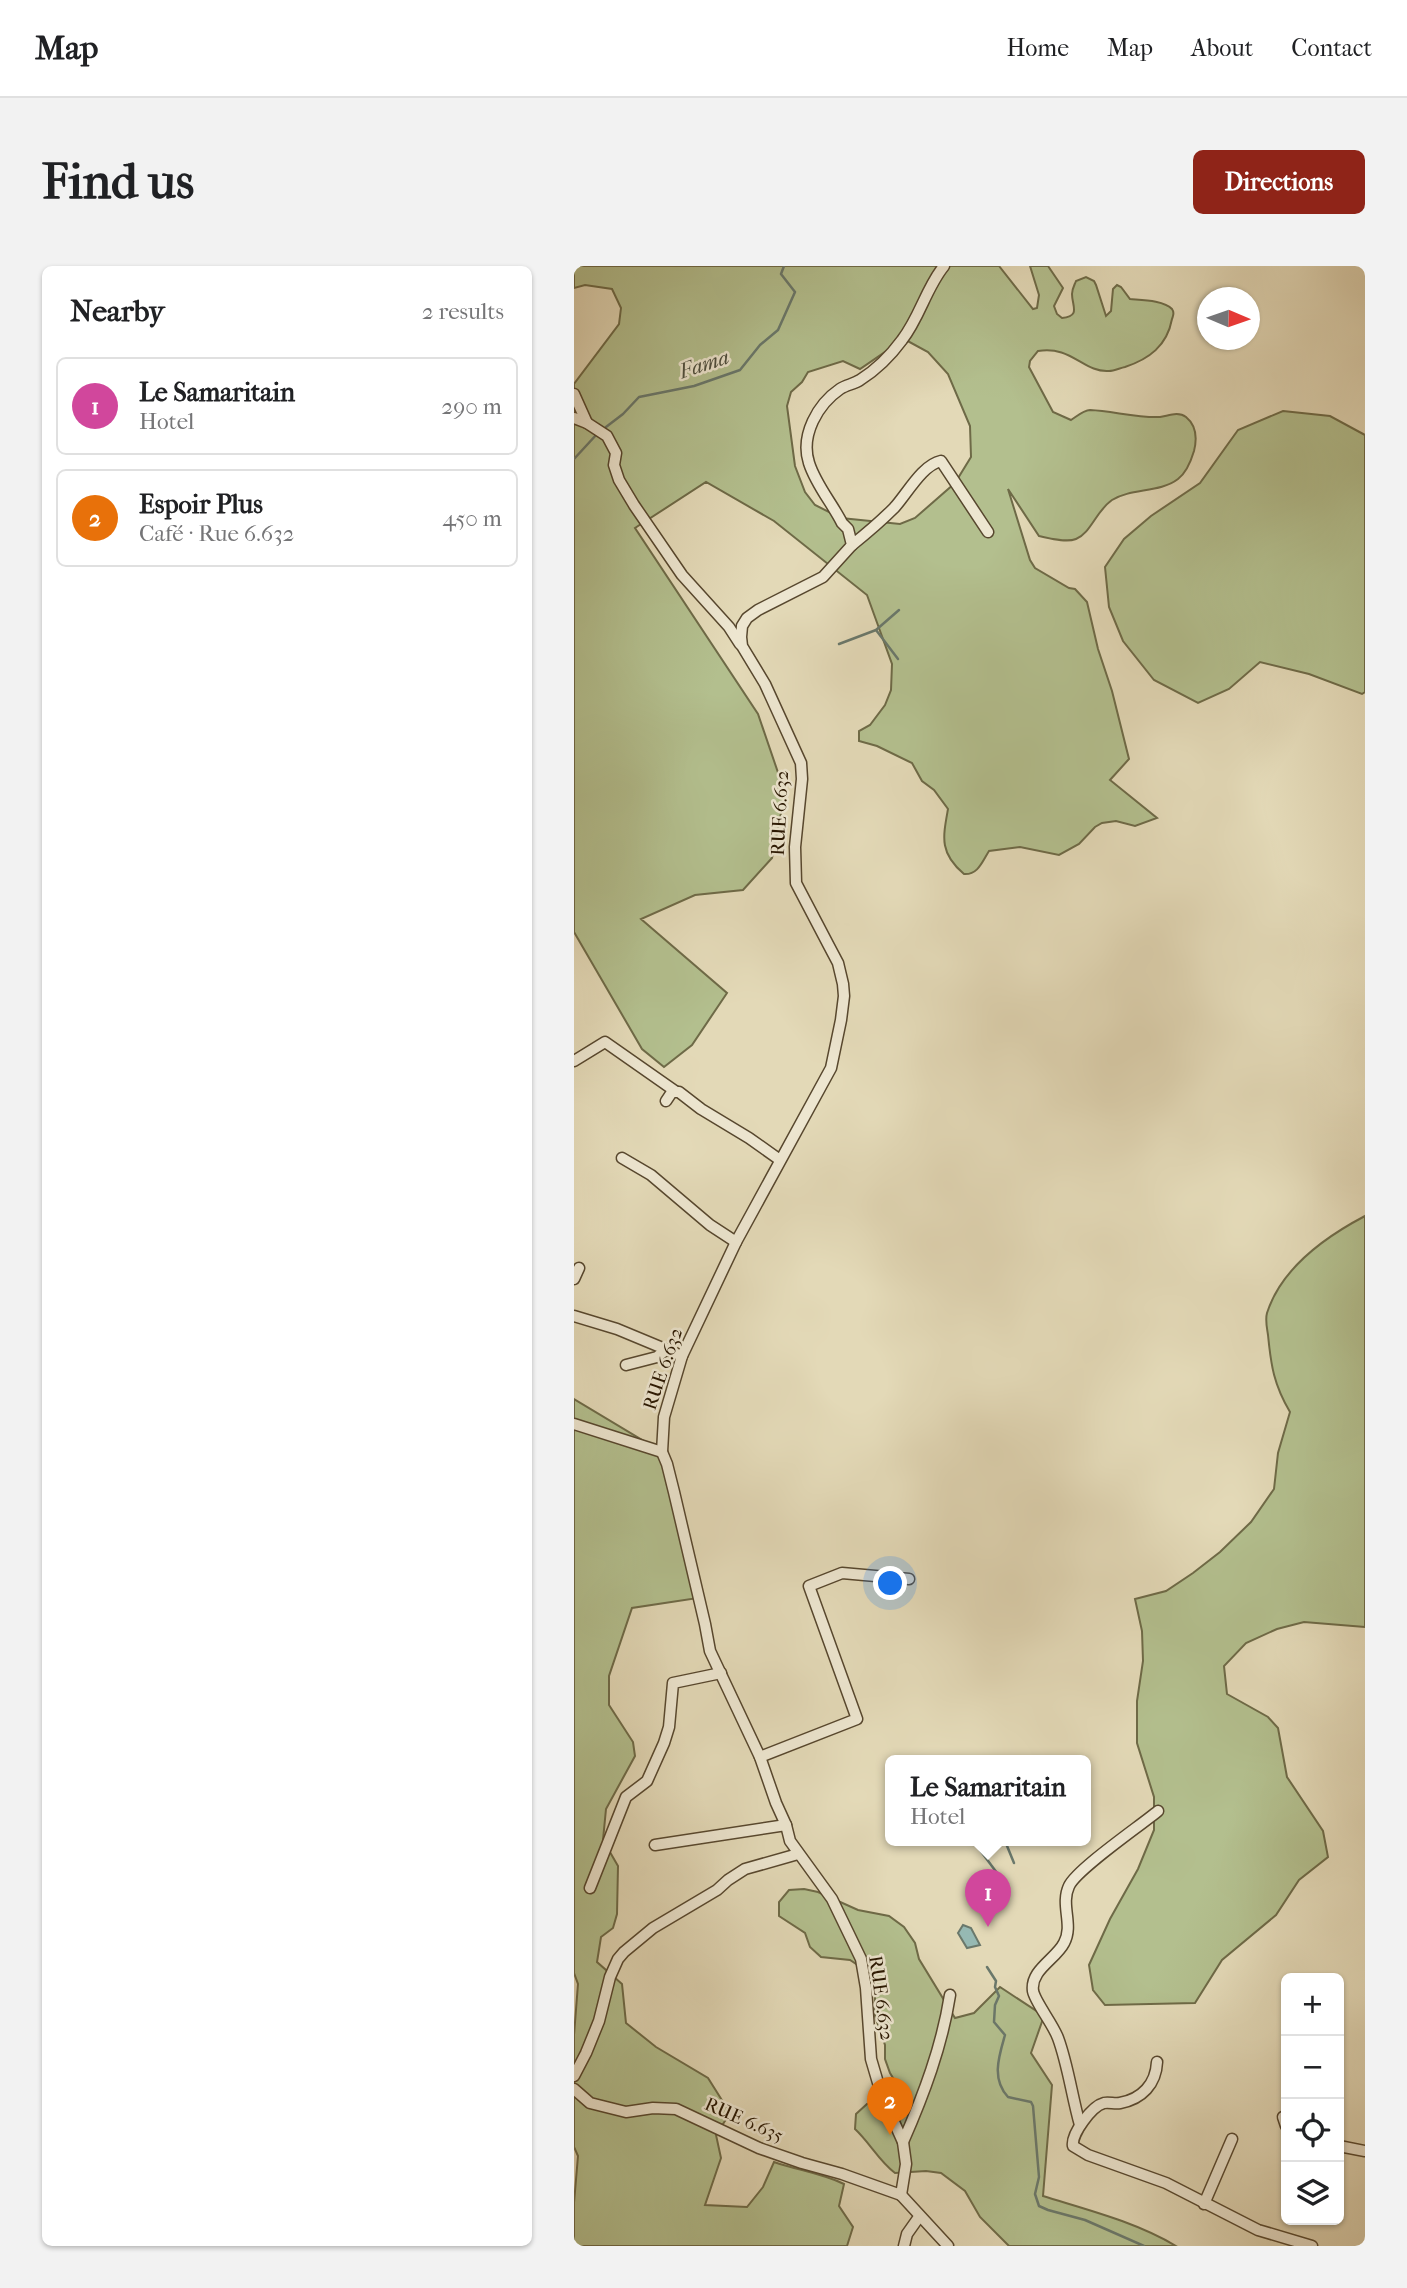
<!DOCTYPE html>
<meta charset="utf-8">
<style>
:root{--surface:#fff;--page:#f2f2f2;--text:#202124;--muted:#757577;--line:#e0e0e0;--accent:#8f2418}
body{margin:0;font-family:"IM FELL French Canon",serif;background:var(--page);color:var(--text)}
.controls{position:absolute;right:21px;bottom:21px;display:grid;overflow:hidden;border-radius:10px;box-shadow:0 2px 5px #0004}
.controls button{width:63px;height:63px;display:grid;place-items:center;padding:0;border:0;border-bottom:2px solid var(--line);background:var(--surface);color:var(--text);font:35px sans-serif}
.compass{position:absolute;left:623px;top:21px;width:63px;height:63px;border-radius:50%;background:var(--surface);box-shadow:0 2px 5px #0004;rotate:92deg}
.you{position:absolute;left:317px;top:1318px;width:24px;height:24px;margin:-18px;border:5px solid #fff;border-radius:50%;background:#1a73e8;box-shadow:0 0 0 10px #1a73e833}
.badge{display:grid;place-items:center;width:46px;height:46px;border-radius:50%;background:var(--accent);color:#fff;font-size:23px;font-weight:700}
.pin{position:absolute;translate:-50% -58px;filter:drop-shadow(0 2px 4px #0008)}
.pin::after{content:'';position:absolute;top:37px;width:24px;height:21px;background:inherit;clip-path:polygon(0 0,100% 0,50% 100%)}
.popup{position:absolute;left:311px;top:1489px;width:206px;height:91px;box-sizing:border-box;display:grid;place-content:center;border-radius:10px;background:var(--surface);filter:drop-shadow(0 2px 5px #0005);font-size:23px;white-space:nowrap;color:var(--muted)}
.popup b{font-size:26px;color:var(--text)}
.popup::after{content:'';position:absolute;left:50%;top:100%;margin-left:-14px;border:14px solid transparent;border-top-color:var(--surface)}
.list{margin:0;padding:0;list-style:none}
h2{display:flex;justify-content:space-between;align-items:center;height:91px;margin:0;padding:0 28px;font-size:30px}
h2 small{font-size:23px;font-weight:400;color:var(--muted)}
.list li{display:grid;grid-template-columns:46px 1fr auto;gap:21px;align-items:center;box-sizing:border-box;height:98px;margin:0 14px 14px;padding:0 14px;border:2px solid var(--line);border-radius:10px}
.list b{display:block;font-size:26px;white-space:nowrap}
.list p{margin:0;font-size:23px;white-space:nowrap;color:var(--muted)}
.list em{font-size:23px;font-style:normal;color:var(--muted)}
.icon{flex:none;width:38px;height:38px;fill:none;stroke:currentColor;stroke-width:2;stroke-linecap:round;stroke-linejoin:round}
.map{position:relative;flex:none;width:791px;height:1980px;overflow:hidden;border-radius:10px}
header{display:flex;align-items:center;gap:42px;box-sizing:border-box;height:98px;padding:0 35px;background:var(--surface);border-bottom:2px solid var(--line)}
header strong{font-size:33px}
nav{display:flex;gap:38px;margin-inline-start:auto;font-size:24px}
.intro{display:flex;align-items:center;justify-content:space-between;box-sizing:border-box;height:168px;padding:0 42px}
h1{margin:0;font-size:49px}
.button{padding:18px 32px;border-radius:10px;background:var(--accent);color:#fff;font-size:24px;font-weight:700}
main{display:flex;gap:42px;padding:0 42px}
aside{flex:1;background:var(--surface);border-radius:10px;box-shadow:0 2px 5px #0004}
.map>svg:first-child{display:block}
</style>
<header>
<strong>Map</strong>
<nav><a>Home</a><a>Map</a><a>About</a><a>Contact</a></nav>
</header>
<div class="intro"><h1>Find us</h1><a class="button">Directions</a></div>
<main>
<aside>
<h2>Nearby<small>2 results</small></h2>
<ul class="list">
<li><span class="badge" style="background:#d1479c">1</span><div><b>Le Samaritain</b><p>Hotel</p></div><em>290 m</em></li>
<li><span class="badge" style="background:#e8710a">2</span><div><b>Espoir Plus</b><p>Café · Rue 6.632</p></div><em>450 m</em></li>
</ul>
</aside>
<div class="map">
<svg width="791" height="1980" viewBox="0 0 791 1980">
<rect width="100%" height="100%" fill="#e3d9b7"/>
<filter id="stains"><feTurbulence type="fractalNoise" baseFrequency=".00286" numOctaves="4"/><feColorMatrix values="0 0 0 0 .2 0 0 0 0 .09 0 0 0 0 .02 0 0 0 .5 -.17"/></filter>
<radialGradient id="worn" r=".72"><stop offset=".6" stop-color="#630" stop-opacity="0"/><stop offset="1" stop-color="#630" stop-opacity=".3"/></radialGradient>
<g fill="#b3bf8e" stroke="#6e6a47" stroke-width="2" fill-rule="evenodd">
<path d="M0 0H425L459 43 463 42 465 29 456 0H474L489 22 480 40 483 48 488 52C507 50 498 40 498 28 498 23 500 20 502 15L512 11 520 15 522 19 532 50 537 45 539 23 543 19 547 21 556 33C567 34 590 34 598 43 601 47 599 50 598 53 593 80 575 93 551 101 546 102 540 105 535 105 510 107 497 79 464 85L456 95 455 101 479 146 497 154C503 150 510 144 516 144 539 145 562 152 586 151 594 150 604 145 612 151 623 160 623 173 620 185 617 195 612 207 604 213 586 227 557 222 538 234 522 245 517 267 502 273 492 277 475 272 465 270L434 223 456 294 461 302 495 322 501 323 513 336 524 383 538 425 555 493 536 514 583 552 561 560 542 555 528 557 521 561 505 578 485 589 446 581 415 585C408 596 404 609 390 608 365 587 369 571 374 543L360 524 348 515 338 497 303 480 285 475V465L296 459 311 439 317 424 318 398 293 329 200 255 132 216 61 262 184 448 211 527 198 592 169 624 121 629 67 653 153 727 118 779 90 801 68 783 0 666V118L45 58 47 42 38 23 11 19 0 22ZM330 73 354 86 374 108 396 160 397 191 381 217 341 252 326 258 267 252 241 239 231 226 221 200 213 140 217 126 228 116 234 106 269 95 286 103Z"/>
<polygon points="709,145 756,150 791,169 791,426 788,428 735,408 686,396 655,423 624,437 580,414 549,375 535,341 531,301 550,273 577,250 626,217 664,164"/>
<path d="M791 950V1361L730 1356 703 1363 672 1377 650 1400 653 1428 694 1451 704 1462 713 1511 749 1565 754 1591 725 1614 702 1649 648 1694 621 1737 531 1739 519 1724 515 1699 536 1653 564 1603 580 1564V1531L563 1477V1435L569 1395 568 1365 561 1333 592 1325 619 1307 646 1286 677 1256 700 1223 704 1187 716 1146C700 1119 697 1100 694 1069 693 1062 691 1054 693 1047 707 1003 751 971 791 950Z"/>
<path d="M0 1133 88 1186 124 1332 58 1342 35 1410V1439L59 1476 61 1490 32 1543 29 1574 44 1600 43 1648 39 1662 27 1671 23 1696 48 1718 52 1757 82 1781 134 1812 156 1847 142 1869 147 1892 131 1939 173 1941 189 1921 200 1896C223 1904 247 1907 270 1918L265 1940 279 1961 273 1980H0V1937L4 1890 0 1881V1769L4 1718 0 1707Z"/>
<path d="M230 1623 244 1626 284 1644 315 1650 330 1661 341 1677 345 1693 381 1752 400 1747 426 1721 470 1750 457 1787 478 1819 469 1930C514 1944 562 1956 602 1980H435L406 1951 391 1925 367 1907 352 1905 321 1907C305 1895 296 1877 281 1863L282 1848 293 1838 323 1834 324 1820 316 1807 311 1793V1779L301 1750V1718L290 1708 288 1702 276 1694 247 1691 236 1681 231 1667 205 1650V1636L215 1624Z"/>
</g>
<polygon fill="#96b9b3" stroke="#6a786b" stroke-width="2" points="389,1659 397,1662 406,1679 393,1682 384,1667"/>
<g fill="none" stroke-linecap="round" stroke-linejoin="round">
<g stroke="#6a786b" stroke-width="2.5">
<polyline points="32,161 49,148 65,131 120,120 166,104 186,79 204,64 221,26 207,8 210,0"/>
<polyline points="0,193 23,168"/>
<polyline points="302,364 324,393"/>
<polyline points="265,378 302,364 325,344"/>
<polyline points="431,1575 440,1597"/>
<polyline points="403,1580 426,1611"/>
<path d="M413 1701 422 1715 421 1721 425 1730 421 1739 420 1756 431 1769C425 1790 417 1813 434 1831L457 1836 459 1840 465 1911 461 1928 465 1940 474 1944 511 1954 570 1980"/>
</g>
<defs>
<g id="minor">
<polyline points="0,128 13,157"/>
<polyline points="0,152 13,157 33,170 42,187 40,199 45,214 60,239 108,309 155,361 166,378"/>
<path d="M278 279C293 267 307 255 320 242 333 228 348 199 367 195L414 266"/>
<polyline points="0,795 31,776 101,825"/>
<polyline points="92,835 98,826 105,826 127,843 175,872 206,894"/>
<polyline points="48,892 77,909 136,959 162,976"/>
<polyline points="0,1013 5,1002"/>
<polyline points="0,1050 43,1063 108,1090"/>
<polyline points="52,1099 83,1091 93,1083"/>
<polyline points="0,1158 88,1186"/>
<polyline points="186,1491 283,1453 235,1320 268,1307 335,1313"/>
<polyline points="81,1579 212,1559"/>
<polyline points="16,1622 52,1531 73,1515 90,1477 95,1461 99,1417 147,1407"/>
<path d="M583 1796C582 1818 568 1833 546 1837 541 1838 535 1836 530 1837 518 1840 497 1868 499 1880L514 1889 592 1917 684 1964 738 1980"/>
<polyline points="0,1810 12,1787 25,1755 36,1711 44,1693 50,1686 79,1662 143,1624 154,1614 171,1603 224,1588"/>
<polyline points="0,1823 16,1837 52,1846 79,1842 102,1843 185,1882 228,1897 268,1908 327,1929"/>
<polyline points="709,1851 712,1860"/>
<path d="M506 1859C498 1831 494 1799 484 1772 479 1758 461 1736 459 1725 456 1704 482 1693 490 1677 500 1659 486 1639 495 1620 503 1603 566 1560 584 1545"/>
<path d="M329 1876C350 1828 368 1780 376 1729"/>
<polyline points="765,1880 791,1885"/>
<path d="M327 1929 332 1898 329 1876 307 1827 297 1793 292 1722 287 1693 258 1633 216 1575 212 1559 202 1537 186 1491 136 1385 131 1358 100 1226 93 1198 88 1186 90 1151 108 1090 162 976 257 802 267 754 270 730 269 718 264 697 255 680 222 617 221 581 228 513 227 497 191 418 168 380 167 371 168 360 173 352 184 344 249 311 278 279 274 263 268 257C258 237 242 219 235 197 226 169 244 138 266 123 272 119 280 118 286 114 302 104 317 89 328 74 346 51 352 22 370 0"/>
<polyline points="327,1929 374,1980"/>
<polyline points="630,1938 658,1873"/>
<polyline points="330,1980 333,1968 345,1951"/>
</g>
</defs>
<use href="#minor" stroke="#57472e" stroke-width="13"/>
<use href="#minor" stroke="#ede6d0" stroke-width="10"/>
</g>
<g text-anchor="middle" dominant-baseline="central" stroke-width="5" stroke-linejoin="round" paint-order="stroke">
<g font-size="19" fill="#281600" stroke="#ede6d0">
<text transform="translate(206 547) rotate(-87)">RUE 6.632</text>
<text transform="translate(89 1103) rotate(-71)">RUE 6.632</text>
<text transform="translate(307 1732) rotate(82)">RUE 6.632</text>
<text transform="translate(170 1854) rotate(24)">RUE 6.635</text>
</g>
<g font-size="21" font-style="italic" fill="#4e4f3f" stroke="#ede6d0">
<text transform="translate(130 98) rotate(-18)">Fama</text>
</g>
</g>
<rect width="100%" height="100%" filter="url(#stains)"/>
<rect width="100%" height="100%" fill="url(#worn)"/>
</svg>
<div class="controls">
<button>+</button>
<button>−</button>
<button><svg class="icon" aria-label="locate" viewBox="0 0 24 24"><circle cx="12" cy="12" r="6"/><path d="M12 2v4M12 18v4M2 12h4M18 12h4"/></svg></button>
<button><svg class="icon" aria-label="layers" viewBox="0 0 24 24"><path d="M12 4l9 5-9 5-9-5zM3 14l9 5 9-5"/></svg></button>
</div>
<svg class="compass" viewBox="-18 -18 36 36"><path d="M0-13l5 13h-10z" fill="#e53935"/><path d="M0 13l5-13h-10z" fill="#757577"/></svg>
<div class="you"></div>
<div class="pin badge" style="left:414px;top:1661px;background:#d1479c">1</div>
<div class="popup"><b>Le Samaritain</b>Hotel</div>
<div class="pin badge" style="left:316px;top:1869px;background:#e8710a">2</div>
</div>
</main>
